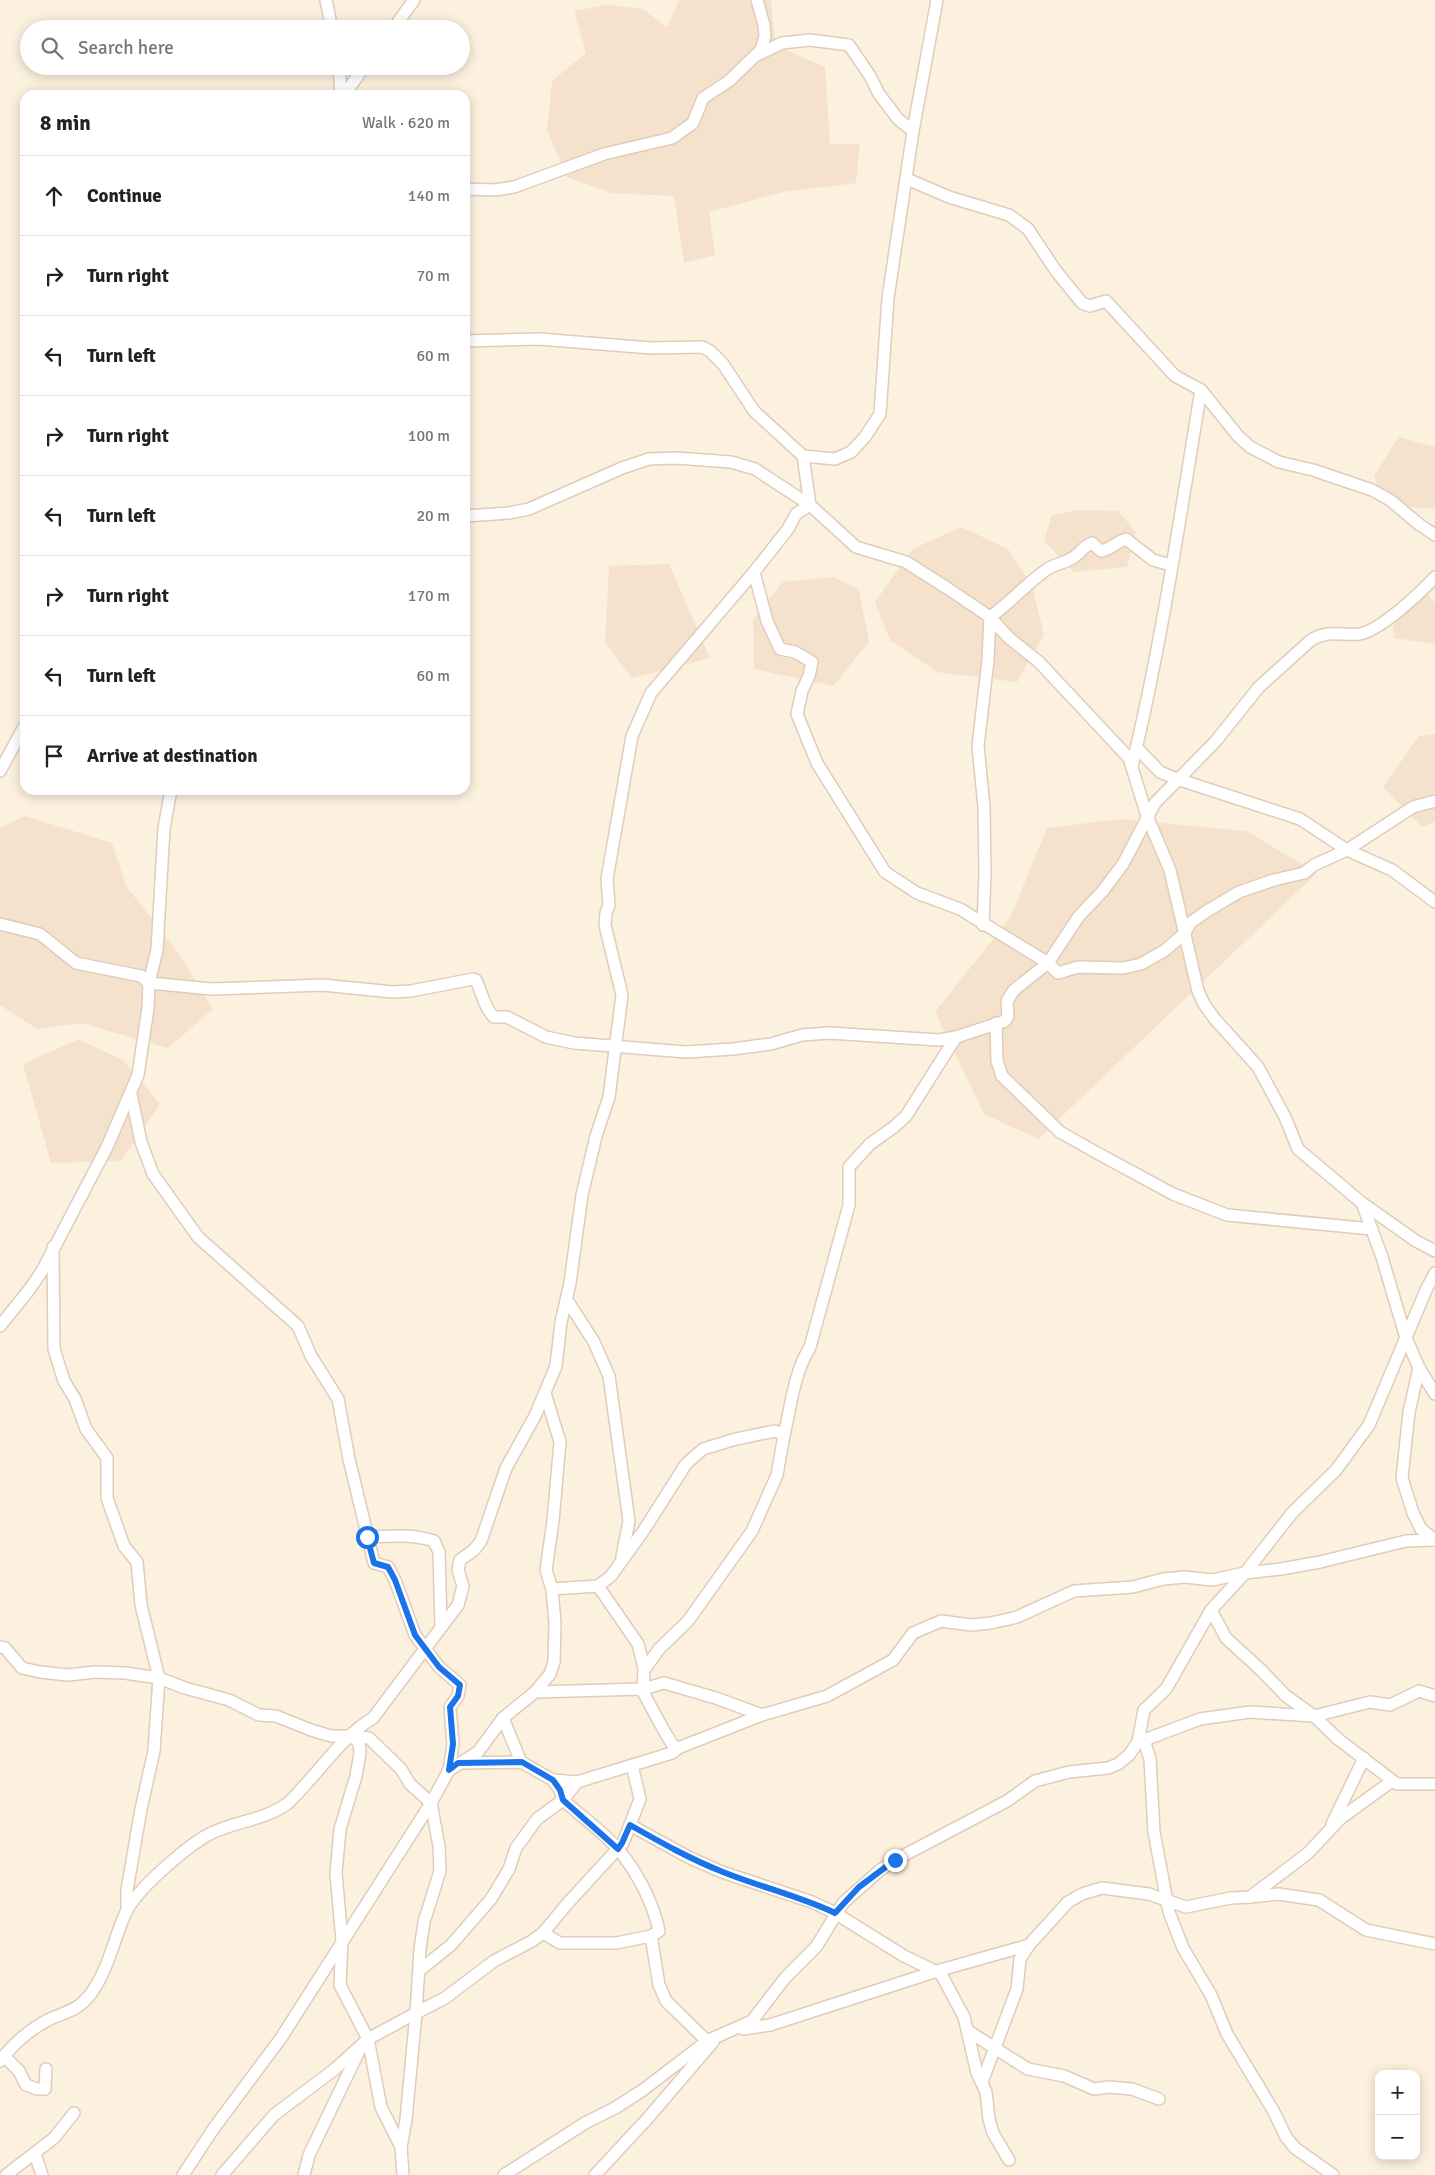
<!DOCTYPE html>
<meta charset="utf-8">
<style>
:root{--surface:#fff;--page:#f2f2f2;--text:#222;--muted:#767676;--line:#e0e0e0}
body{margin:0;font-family:Signika,sans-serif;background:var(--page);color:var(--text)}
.controls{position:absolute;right:15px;bottom:15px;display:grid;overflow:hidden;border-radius:10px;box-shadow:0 2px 12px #0003}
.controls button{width:45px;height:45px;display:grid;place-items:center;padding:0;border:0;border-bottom:1px solid var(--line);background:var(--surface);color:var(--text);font:25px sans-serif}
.stop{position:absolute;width:15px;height:15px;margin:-11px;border:4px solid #1a73e8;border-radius:50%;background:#fff}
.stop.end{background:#1a73e8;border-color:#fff;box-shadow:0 1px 5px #0008}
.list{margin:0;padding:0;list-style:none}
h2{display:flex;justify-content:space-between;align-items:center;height:65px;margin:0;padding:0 20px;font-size:21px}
h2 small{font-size:16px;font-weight:400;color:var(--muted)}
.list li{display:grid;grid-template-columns:32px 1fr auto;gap:15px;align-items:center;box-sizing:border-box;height:80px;padding:0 20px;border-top:1px solid var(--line)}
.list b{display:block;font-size:19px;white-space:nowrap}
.list em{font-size:16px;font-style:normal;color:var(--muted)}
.icon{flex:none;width:28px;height:28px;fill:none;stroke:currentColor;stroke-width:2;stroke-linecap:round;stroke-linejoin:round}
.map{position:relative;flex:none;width:1435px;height:2175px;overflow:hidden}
.search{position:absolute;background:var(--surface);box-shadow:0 2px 12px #0003;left:20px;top:20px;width:450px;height:55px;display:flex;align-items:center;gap:12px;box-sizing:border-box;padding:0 18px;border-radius:28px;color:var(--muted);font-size:19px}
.panel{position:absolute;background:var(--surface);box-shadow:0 2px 12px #0003;left:20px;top:90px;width:450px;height:705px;border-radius:15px}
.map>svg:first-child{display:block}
</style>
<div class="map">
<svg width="1435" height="2175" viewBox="0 0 1435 2175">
<rect width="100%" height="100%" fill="#fcf0de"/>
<g fill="#f4e2cc">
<polygon points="679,0 771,0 775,45 825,67 830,144 860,144 856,183 783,192 709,212 715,255 684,263 674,196 611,193 567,177 547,130 552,81 586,53 574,11 607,5 643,9 667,28"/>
<polygon points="1399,437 1435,447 1435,509 1384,505 1374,476"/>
<polygon points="1078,510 1118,511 1136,532 1127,567 1074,572 1044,541 1052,515"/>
<polygon points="961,527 1008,549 1032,586 1044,635 1017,682 937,672 890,640 875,602 913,549"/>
<polygon points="669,564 710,658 632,678 605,642 609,566"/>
<polygon points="834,577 859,590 869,642 833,686 754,669 753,620 783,582"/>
<polygon points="1428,595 1435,603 1435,644 1394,638 1392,608"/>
<polygon points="1435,734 1435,822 1422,827 1383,787 1419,736"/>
<polygon points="25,816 112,843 126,886 177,951 213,1009 168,1048 81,1023 37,1029 0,1005 0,828"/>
<polygon points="1121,819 1246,831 1317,873 1038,1139 984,1114 935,1012 1010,918 1047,828"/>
<polygon points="79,1039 124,1061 160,1104 121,1161 51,1163 23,1064"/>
</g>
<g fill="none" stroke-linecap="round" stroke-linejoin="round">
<defs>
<g id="minor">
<polyline points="326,0 332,29"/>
<polyline points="393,29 414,0"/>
<polyline points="757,55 782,43 810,40 849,45 870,76 879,94 898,119 913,131"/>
<polyline points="339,66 341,95"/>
<polyline points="344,95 365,66"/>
<polyline points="907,179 949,197 1009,215 1028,229 1056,271 1082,303 1090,306 1106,301 1175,376 1201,390 1238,436 1250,447 1279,462 1313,470 1372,490 1390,500 1420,525 1435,535"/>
<polyline points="465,189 495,190 514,187 604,154 672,138 693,123 703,98 729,81 761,50 765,36 764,25 757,0"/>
<polyline points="465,341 539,339 651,348 702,347 710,351 723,364 754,411 803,456 835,459 851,452 865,437 880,414 888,298 913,131 937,0"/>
<polyline points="803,456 810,505"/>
<polyline points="465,516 509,513 529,509 622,468 649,459 676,458 731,462 755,469 810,505 856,547 906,562 947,588 990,617 1008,637 1039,662 1129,758 1147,816 1170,870 1198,991 1204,1004 1214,1018 1258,1067 1285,1117 1298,1149 1362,1203 1382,1257 1406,1338 1419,1368 1435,1394"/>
<polyline points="754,572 767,621 780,649 795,652 812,662 809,676 802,691 797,714 817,763 885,872 917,893 960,909 1048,963 1058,973 1078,967 1123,968 1141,964 1164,951 1185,933 1190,923 1207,911 1239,892 1274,880 1304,873 1314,865 1347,850 1413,807 1435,801"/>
<path d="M990 617C1010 603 1026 584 1046 570 1054 564 1066 563 1074 557 1081 552 1084 546 1092 543L1101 551C1112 549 1116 542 1126 539L1153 560 1171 565"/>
<polyline points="1137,748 1160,772 1177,779 1300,819 1347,850 1392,870 1435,902"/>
<path d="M1132 766C1162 642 1180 516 1201 390"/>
<polyline points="0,771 25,725"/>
<path d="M0 924 40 934 76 963 141 976 149 983 212 989 322 985 393 992 411 991 473 979 476 980C482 993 484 1007 494 1017H507L546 1037 574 1043 686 1052 733 1049 771 1044 802 1035 829 1033 939 1040 956 1037 1005 1021 1008 1016 1007 1001 1014 990 1048 963 1079 916 1102 892 1123 864 1155 803 1215 742 1259 687 1311 640C1330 629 1339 636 1359 634 1379 632 1421 592 1435 577"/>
<polyline points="983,925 985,874 984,807 978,746 988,660 990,617"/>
<polyline points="996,1023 997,1061 1002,1076 1060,1132 1099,1154 1173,1194 1227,1215 1372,1229"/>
<polyline points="131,1094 141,1142 153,1174 198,1237 298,1326 311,1356 338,1399 349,1459 374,1563 388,1567 395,1580 415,1635 439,1667 460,1685 458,1696 450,1707 453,1744 449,1770"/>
<polyline points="1362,1203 1416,1241 1435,1251"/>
<polyline points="53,1247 54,1349 64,1381 75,1399 86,1429 107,1458 107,1498 124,1546 137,1562 141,1605 159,1678 154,1751 141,1809 127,1890 127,1911"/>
<polyline points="567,1300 594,1342 609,1376 629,1521 622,1556"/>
<polyline points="0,1326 29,1290 42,1271 107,1147 138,1075 148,1008 149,983 157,950 164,828 171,790"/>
<polyline points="1419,1368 1409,1412 1402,1478 1413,1513 1421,1529 1435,1540"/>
<polyline points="545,1393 560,1442 553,1521 546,1570 552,1589"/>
<path d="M367 1537C390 1536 412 1534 434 1541L439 1552 441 1627"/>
<polyline points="598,1586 638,1644 644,1668 643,1692 663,1729 672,1744 678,1748"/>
<polyline points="1211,1610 1226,1638 1261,1670 1286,1696 1314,1716 1338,1739 1397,1784 1435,1784"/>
<polyline points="0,1647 5,1648 22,1668 40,1672 68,1675 95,1672 125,1673 159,1678 185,1688 229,1700 259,1715 276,1716 311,1730 331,1736 352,1736 369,1738 401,1769 410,1784 431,1803 439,1846 440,1871 424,1922 420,1949 416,2013 368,2039 335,2069 274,2115 222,2175"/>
<polyline points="644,1670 659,1649 688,1621 752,1531 777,1475 784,1435"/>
<polyline points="535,1692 643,1689 664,1683 716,1698 762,1715"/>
<polyline points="503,1718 521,1762"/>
<polyline points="352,1736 359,1743 360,1753 356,1776 340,1829 336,1873 342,1941 340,1985 368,2039 381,2107 401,2147 403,2175"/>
<polyline points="1144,1740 1150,1759 1154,1832 1169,1912 1183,1948 1211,1995 1227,2034 1274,2112 1286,2137 1295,2148 1333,2175"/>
<polyline points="1139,1742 1200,1719 1250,1712 1314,1716 1370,1702 1390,1705 1419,1691 1435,1696"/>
<path d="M460 1763 521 1762 553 1780 560 1790 563 1800C581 1816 602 1831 618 1849 637 1872 653 1902 659 1931L651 1936 659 1985 666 2001 707 2041"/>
<polyline points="553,1780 577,1782 672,1753 678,1748 762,1715 827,1696 893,1660 913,1633 941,1621 971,1625 991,1623 1017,1617 1074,1591 1133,1587 1163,1579 1185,1577 1212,1580 1245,1573 1281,1569 1320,1562 1406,1541 1435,1540"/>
<polyline points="1332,1824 1364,1758"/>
<polyline points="630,1825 690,1858 722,1872 812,1902 835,1913 904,1956 941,1974 964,2017 977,2073 986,2092 989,2119 993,2133 1009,2160"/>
<polyline points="1250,1897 1278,1894 1319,1900 1366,1930 1435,1944"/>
<polyline points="543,1933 560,1943 616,1943 651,1936"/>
<polyline points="420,1970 451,1945 491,1899 509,1869 516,1848 537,1819 563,1800 577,1782"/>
<polyline points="743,2029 770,2025 937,1971 1029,1945 1068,1902 1082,1894 1102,1888 1149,1894 1186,1907 1231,1898 1250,1897 1307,1854 1341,1818 1392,1781"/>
<polyline points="968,2031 1028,2069 1064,2076 1094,2089 1109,2087 1132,2089 1159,2099"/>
<polyline points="4,2056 19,2071 26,2085 37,2089 45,2089 46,2069"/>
<path d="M0 2061C14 2043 31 2028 52 2018 69 2011 80 2009 92 1992 109 1968 114 1938 126 1912 137 1889 182 1851 204 1837 230 1821 263 1822 288 1803 294 1798 300 1790 306 1784 327 1761 346 1734 373 1718L458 1605 463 1586 458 1570 460 1560 474 1550 481 1541 506 1468 535 1416 556 1366 561 1322 570 1283 582 1195 596 1136 609 1097 622 995 605 925 606 913 609 905 607 879 632 736 651 693 754 572 788 529 796 514 810 505"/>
<polyline points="982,2082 1017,1989 1020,1959 1029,1945"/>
<polyline points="401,2147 406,2120 416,2013 445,1998 494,1961 532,1941 543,1933 567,1904 623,1843 640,1799 632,1765"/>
<polyline points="35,2154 42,2175"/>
<polyline points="6,2175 54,2138 74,2113"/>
<path d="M183 2175 214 2128 281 2038 431 1803 449 1770 478 1752 503 1718 535 1692 550 1674 554 1662 555 1623 552 1589 598 1586 611 1576 644 1530 686 1464 703 1449 736 1439 775 1431 784 1435C791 1406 794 1373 810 1347L849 1205V1167L870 1144 894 1127 906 1116 956 1037"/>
<polyline points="304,2175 309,2155 360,2049"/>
<polyline points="504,2175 585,2123 615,2108 643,2090 707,2041 752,2021 785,1978 816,1947 843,1903 879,1871 895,1860 1007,1801 1035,1781 1069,1772 1108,1768 1118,1764 1129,1755 1138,1742 1144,1710 1166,1689 1211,1610 1245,1573 1292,1513 1336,1470 1369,1425 1426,1290 1435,1273"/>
<polyline points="595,2175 648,2118 713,2042"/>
</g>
</defs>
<use href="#minor" stroke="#e0ccba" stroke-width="14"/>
<use href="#minor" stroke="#fff" stroke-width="11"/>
</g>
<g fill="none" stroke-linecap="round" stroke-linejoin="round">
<path stroke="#1a73e8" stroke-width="6" d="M367 1537 374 1563 388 1567 395 1580 415 1635 439 1667 460 1685 458 1696 450 1707 453 1744 449 1770 458 1763 522 1762 553 1780 560 1790 563 1800 618 1849 622 1843 630 1825C660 1842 690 1859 723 1872 760 1887 799 1896 835 1913L859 1887 895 1860"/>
</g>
</svg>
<div class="controls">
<button>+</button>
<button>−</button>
</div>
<div class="stop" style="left:367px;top:1537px"></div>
<div class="stop end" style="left:895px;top:1860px"></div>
<div class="search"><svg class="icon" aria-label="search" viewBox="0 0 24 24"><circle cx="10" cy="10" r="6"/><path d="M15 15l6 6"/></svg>Search here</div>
<section class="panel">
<h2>8 min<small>Walk · 620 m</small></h2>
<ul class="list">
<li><svg class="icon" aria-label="ahead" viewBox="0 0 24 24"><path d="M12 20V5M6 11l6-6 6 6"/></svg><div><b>Continue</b></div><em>140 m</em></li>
<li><svg class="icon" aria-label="right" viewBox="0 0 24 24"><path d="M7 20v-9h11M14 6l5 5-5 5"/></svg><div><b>Turn right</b></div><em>70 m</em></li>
<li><svg class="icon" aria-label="left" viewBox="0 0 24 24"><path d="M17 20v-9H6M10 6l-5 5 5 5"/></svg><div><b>Turn left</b></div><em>60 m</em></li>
<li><svg class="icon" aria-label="right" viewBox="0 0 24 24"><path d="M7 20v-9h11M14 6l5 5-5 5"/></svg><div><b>Turn right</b></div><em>100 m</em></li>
<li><svg class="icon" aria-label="left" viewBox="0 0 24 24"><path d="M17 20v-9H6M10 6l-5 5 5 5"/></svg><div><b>Turn left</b></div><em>20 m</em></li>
<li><svg class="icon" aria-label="right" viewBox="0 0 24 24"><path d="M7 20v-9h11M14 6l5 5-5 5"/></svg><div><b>Turn right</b></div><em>170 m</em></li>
<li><svg class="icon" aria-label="left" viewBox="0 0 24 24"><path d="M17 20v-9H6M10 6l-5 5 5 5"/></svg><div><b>Turn left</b></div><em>60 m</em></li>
<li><svg class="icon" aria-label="arrive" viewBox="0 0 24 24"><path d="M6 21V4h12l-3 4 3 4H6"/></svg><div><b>Arrive at destination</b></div></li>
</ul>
</section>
</div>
